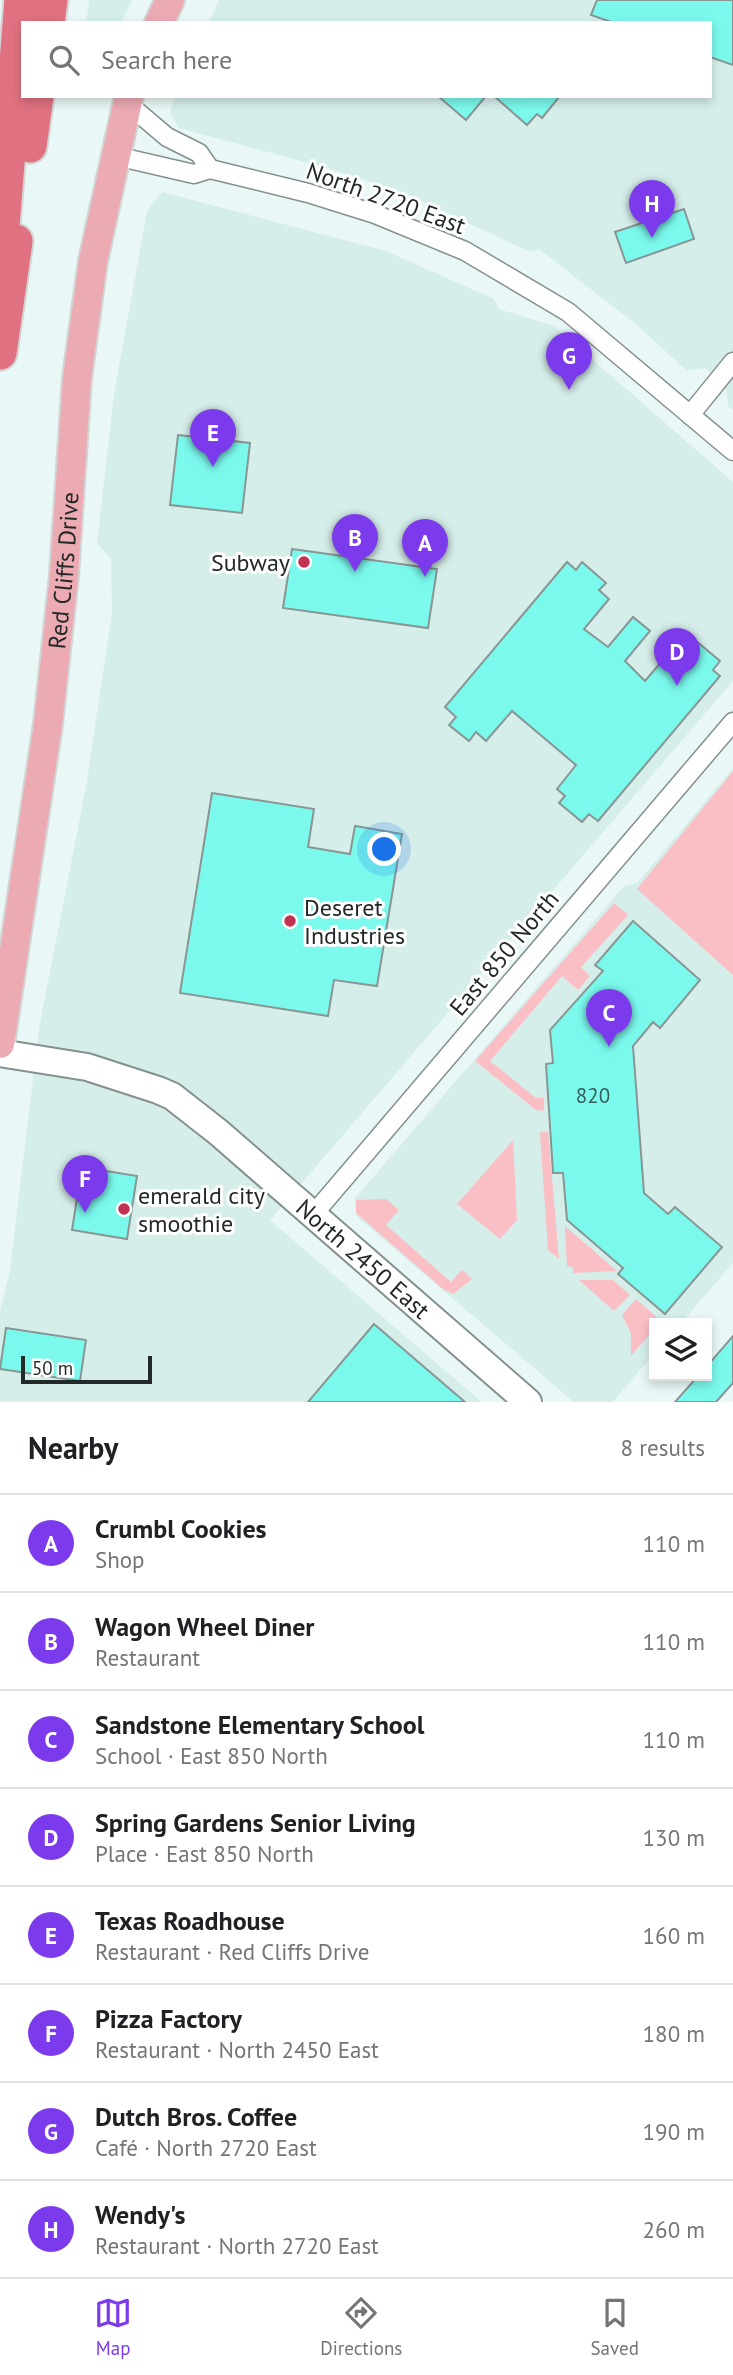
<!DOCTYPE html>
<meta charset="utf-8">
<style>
:root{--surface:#fff;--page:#f6f6f6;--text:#202124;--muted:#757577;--line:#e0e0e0;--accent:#7c3aed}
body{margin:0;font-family:"PT Sans",sans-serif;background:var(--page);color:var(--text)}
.controls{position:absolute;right:21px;bottom:21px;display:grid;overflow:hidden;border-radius:0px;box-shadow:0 4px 10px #0003}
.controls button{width:63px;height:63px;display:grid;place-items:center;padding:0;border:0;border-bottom:2px solid var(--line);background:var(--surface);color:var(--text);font:35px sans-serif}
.scale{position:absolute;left:21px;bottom:18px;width:131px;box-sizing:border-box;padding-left:7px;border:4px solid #232828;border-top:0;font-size:19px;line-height:24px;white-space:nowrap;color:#232828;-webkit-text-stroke:5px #fff;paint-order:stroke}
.you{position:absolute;left:385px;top:850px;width:24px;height:24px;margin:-18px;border:5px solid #fff;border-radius:50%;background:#1a73e8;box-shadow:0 0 0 10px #1a73e833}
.badge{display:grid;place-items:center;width:46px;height:46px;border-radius:50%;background:var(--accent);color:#fff;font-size:23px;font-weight:700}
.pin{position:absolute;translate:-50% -58px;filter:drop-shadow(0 2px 4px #0008)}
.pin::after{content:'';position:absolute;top:37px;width:24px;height:21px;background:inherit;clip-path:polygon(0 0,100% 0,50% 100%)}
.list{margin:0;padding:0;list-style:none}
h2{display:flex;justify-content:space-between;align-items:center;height:91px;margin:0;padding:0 28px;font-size:30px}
h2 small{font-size:23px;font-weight:400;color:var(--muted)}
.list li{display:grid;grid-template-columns:46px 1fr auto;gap:21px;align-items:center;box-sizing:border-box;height:98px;padding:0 28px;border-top:2px solid var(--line)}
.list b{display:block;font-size:26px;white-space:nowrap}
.list p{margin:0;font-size:23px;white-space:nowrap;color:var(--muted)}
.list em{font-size:23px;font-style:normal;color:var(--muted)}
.icon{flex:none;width:38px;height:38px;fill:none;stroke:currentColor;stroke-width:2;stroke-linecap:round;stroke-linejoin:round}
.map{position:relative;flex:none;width:733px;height:1402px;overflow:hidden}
.search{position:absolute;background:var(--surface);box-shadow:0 4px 10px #0003;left:21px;right:21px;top:21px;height:77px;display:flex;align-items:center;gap:18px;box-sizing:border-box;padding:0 24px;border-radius:0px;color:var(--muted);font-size:26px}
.sheet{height:875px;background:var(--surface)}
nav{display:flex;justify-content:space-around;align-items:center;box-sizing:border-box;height:98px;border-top:2px solid var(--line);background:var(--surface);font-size:19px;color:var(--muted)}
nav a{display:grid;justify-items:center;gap:4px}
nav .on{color:var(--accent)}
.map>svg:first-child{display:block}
</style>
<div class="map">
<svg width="733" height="1402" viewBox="0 0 733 1402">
<rect width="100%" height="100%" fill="#e9f8f6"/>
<g fill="#d6eeea">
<polygon points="89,0 132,0 121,23 86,23"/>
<polygon points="219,0 733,0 733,410 728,406 726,387 706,368 687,371 638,326 539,249 530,252 404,193 330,169 179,128 170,112 175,96 710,96 710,23 209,23"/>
<polygon points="162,192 386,251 494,299 499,309 554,326 733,482 733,681 270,1220 482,1402 0,1402 0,1312 10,1270 39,1028 86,787 112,613 111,559 97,543 114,394 147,211"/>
<polygon points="733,768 733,1263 681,1323 654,1323 654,1354 613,1402 574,1402 356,1216 355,1198 623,887 638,882"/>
</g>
<g fill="#fabfc4">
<polygon points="733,771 733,975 637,889"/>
<polygon points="614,903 628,915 581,967 590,976 578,990 562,976 490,1061 536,1098 544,1098 544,1111 536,1110 475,1061"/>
<polygon points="548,1131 559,1259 548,1250 540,1133"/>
<polygon points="513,1140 517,1220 500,1239 457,1204"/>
<polygon points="386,1199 399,1210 386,1225 451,1282 462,1270 472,1279 453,1294 443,1289 356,1213 356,1200"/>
<polygon points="565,1226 617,1271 573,1273 573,1267 567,1266"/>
<polygon points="579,1280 613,1280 630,1295 614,1311"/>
<polygon points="636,1299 661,1321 654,1323 654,1329 631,1356 631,1333 622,1315"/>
</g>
<g fill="#7bf9ed" stroke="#889694" stroke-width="2">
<polygon points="597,0 733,0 733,65 710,57 710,23 614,23 591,15"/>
<polygon points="438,96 486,96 466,120"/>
<polygon points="494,96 560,96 542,118 537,114 527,125"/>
<polygon points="684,209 694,239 626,263 615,232"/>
<polygon points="178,435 250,443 242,513 170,505"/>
<polygon points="292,549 437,569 428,628 283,608"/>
<polygon points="567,562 576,570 582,562 606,583 599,590 609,599 584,629 608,647 633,617 650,631 625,661 645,681 680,640 690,649 696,641 720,661 713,670 720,676 598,821 589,814 582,822 559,803 565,796 557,789 576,765 512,711 486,741 476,732 469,741 449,725 456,717 445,707"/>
<polygon points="212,793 314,809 308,847 350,854 355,826 402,834 377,986 334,980 328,1016 180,993"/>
<polygon points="633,921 700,980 660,1028 653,1022 633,1046 644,1193 668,1214 675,1207 722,1247 665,1314 618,1274 623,1268 567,1220 563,1173 553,1173 546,1064 553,1063 550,1030 603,971 595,965"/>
<polygon points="82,1167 137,1176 127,1239 72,1230"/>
<polygon points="374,1324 465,1402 308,1402"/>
<polygon points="6,1328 86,1340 80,1381 0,1369"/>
<polygon points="733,1336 733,1383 716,1402 675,1402 698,1376 707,1376 707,1366"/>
</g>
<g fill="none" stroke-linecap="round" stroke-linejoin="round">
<defs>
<g id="street">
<polyline points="128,104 167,137 199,153 210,169"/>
<polyline points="116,156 194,174 210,169 308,193 375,214 465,251 568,312 733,451"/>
<polyline points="690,415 733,362"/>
<polyline points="312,1216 733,722"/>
</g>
<g id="secondary">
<path id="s1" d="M0 1053 87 1067 158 1090 172 1096 218 1132 528 1402"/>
</g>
<g id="primary">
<polyline points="159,23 170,0"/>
<path id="s2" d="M0 1044 48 724 64 575 77 378 93 261 129 96"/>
</g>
<g id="highway">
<polyline points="48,23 51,0"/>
<polyline points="30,146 37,96"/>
<polyline points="0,263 21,0"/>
<polyline points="0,353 16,241"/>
</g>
</defs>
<use href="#street" stroke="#83908e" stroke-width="21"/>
<use href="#secondary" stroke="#83908e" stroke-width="30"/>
<use href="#primary" stroke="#d3d4d4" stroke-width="32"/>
<use href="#highway" stroke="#d3d4d4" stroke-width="37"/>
<use href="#street" stroke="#fff" stroke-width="18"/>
<use href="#secondary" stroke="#fff" stroke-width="26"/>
<use href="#primary" stroke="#ecaab3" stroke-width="28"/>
<use href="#highway" stroke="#e07180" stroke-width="33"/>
</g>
<g fill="#c23252" stroke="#fff" stroke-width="2.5">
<circle cx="304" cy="562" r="7"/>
<circle cx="290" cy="921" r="7"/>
<circle cx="124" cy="1209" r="7"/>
</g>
<g text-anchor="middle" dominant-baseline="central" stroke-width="6" stroke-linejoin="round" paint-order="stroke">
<g font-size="21" fill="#395c59">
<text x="593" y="1095">820</text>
</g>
<g font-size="24" fill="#232828" stroke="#fff">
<text transform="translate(386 198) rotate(20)">North 2720 East</text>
<text stroke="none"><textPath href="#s2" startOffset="478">Red Cliffs Drive</textPath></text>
<text transform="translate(504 953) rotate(-50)">East 850 North</text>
<text stroke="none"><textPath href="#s1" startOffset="429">North 2450 East</textPath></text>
</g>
<g font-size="24" fill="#232828" stroke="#fff" text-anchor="start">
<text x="290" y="562" text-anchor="end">Subway</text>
<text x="304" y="907">Deseret<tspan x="304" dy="28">Industries</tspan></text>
<text x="138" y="1195">emerald city<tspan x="138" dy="28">smoothie</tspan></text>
</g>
</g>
</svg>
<div class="controls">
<button><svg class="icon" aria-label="layers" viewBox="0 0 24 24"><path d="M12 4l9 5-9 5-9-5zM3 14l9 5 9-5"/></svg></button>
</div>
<div class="scale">50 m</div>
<div class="you"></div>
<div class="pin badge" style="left:425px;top:577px">A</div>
<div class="pin badge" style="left:355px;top:572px">B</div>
<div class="pin badge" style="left:609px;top:1047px">C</div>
<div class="pin badge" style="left:677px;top:686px">D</div>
<div class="pin badge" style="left:213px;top:467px">E</div>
<div class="pin badge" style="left:85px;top:1213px">F</div>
<div class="pin badge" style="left:569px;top:390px">G</div>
<div class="pin badge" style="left:652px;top:238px">H</div>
<div class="search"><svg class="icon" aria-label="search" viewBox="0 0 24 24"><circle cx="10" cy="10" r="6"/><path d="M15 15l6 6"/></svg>Search here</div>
</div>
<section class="sheet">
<h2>Nearby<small>8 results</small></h2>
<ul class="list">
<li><span class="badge">A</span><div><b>Crumbl Cookies</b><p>Shop</p></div><em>110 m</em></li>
<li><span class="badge">B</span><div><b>Wagon Wheel Diner</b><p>Restaurant</p></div><em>110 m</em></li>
<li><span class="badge">C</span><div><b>Sandstone Elementary School</b><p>School · East 850 North</p></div><em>110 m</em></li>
<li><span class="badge">D</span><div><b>Spring Gardens Senior Living</b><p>Place · East 850 North</p></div><em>130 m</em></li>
<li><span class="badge">E</span><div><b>Texas Roadhouse</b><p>Restaurant · Red Cliffs Drive</p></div><em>160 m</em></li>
<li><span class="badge">F</span><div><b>Pizza Factory</b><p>Restaurant · North 2450 East</p></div><em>180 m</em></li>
<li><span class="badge">G</span><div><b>Dutch Bros. Coffee</b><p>Café · North 2720 East</p></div><em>190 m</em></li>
<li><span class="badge">H</span><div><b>Wendy's</b><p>Restaurant · North 2720 East</p></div><em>260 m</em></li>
</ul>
</section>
<nav>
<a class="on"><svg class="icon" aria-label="map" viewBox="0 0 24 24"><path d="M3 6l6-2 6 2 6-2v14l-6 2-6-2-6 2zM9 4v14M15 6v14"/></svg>Map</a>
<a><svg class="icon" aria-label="directions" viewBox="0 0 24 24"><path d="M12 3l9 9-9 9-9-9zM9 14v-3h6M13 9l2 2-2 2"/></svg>Directions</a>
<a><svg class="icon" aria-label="saved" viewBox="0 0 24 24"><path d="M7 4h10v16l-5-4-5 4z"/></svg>Saved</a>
</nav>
